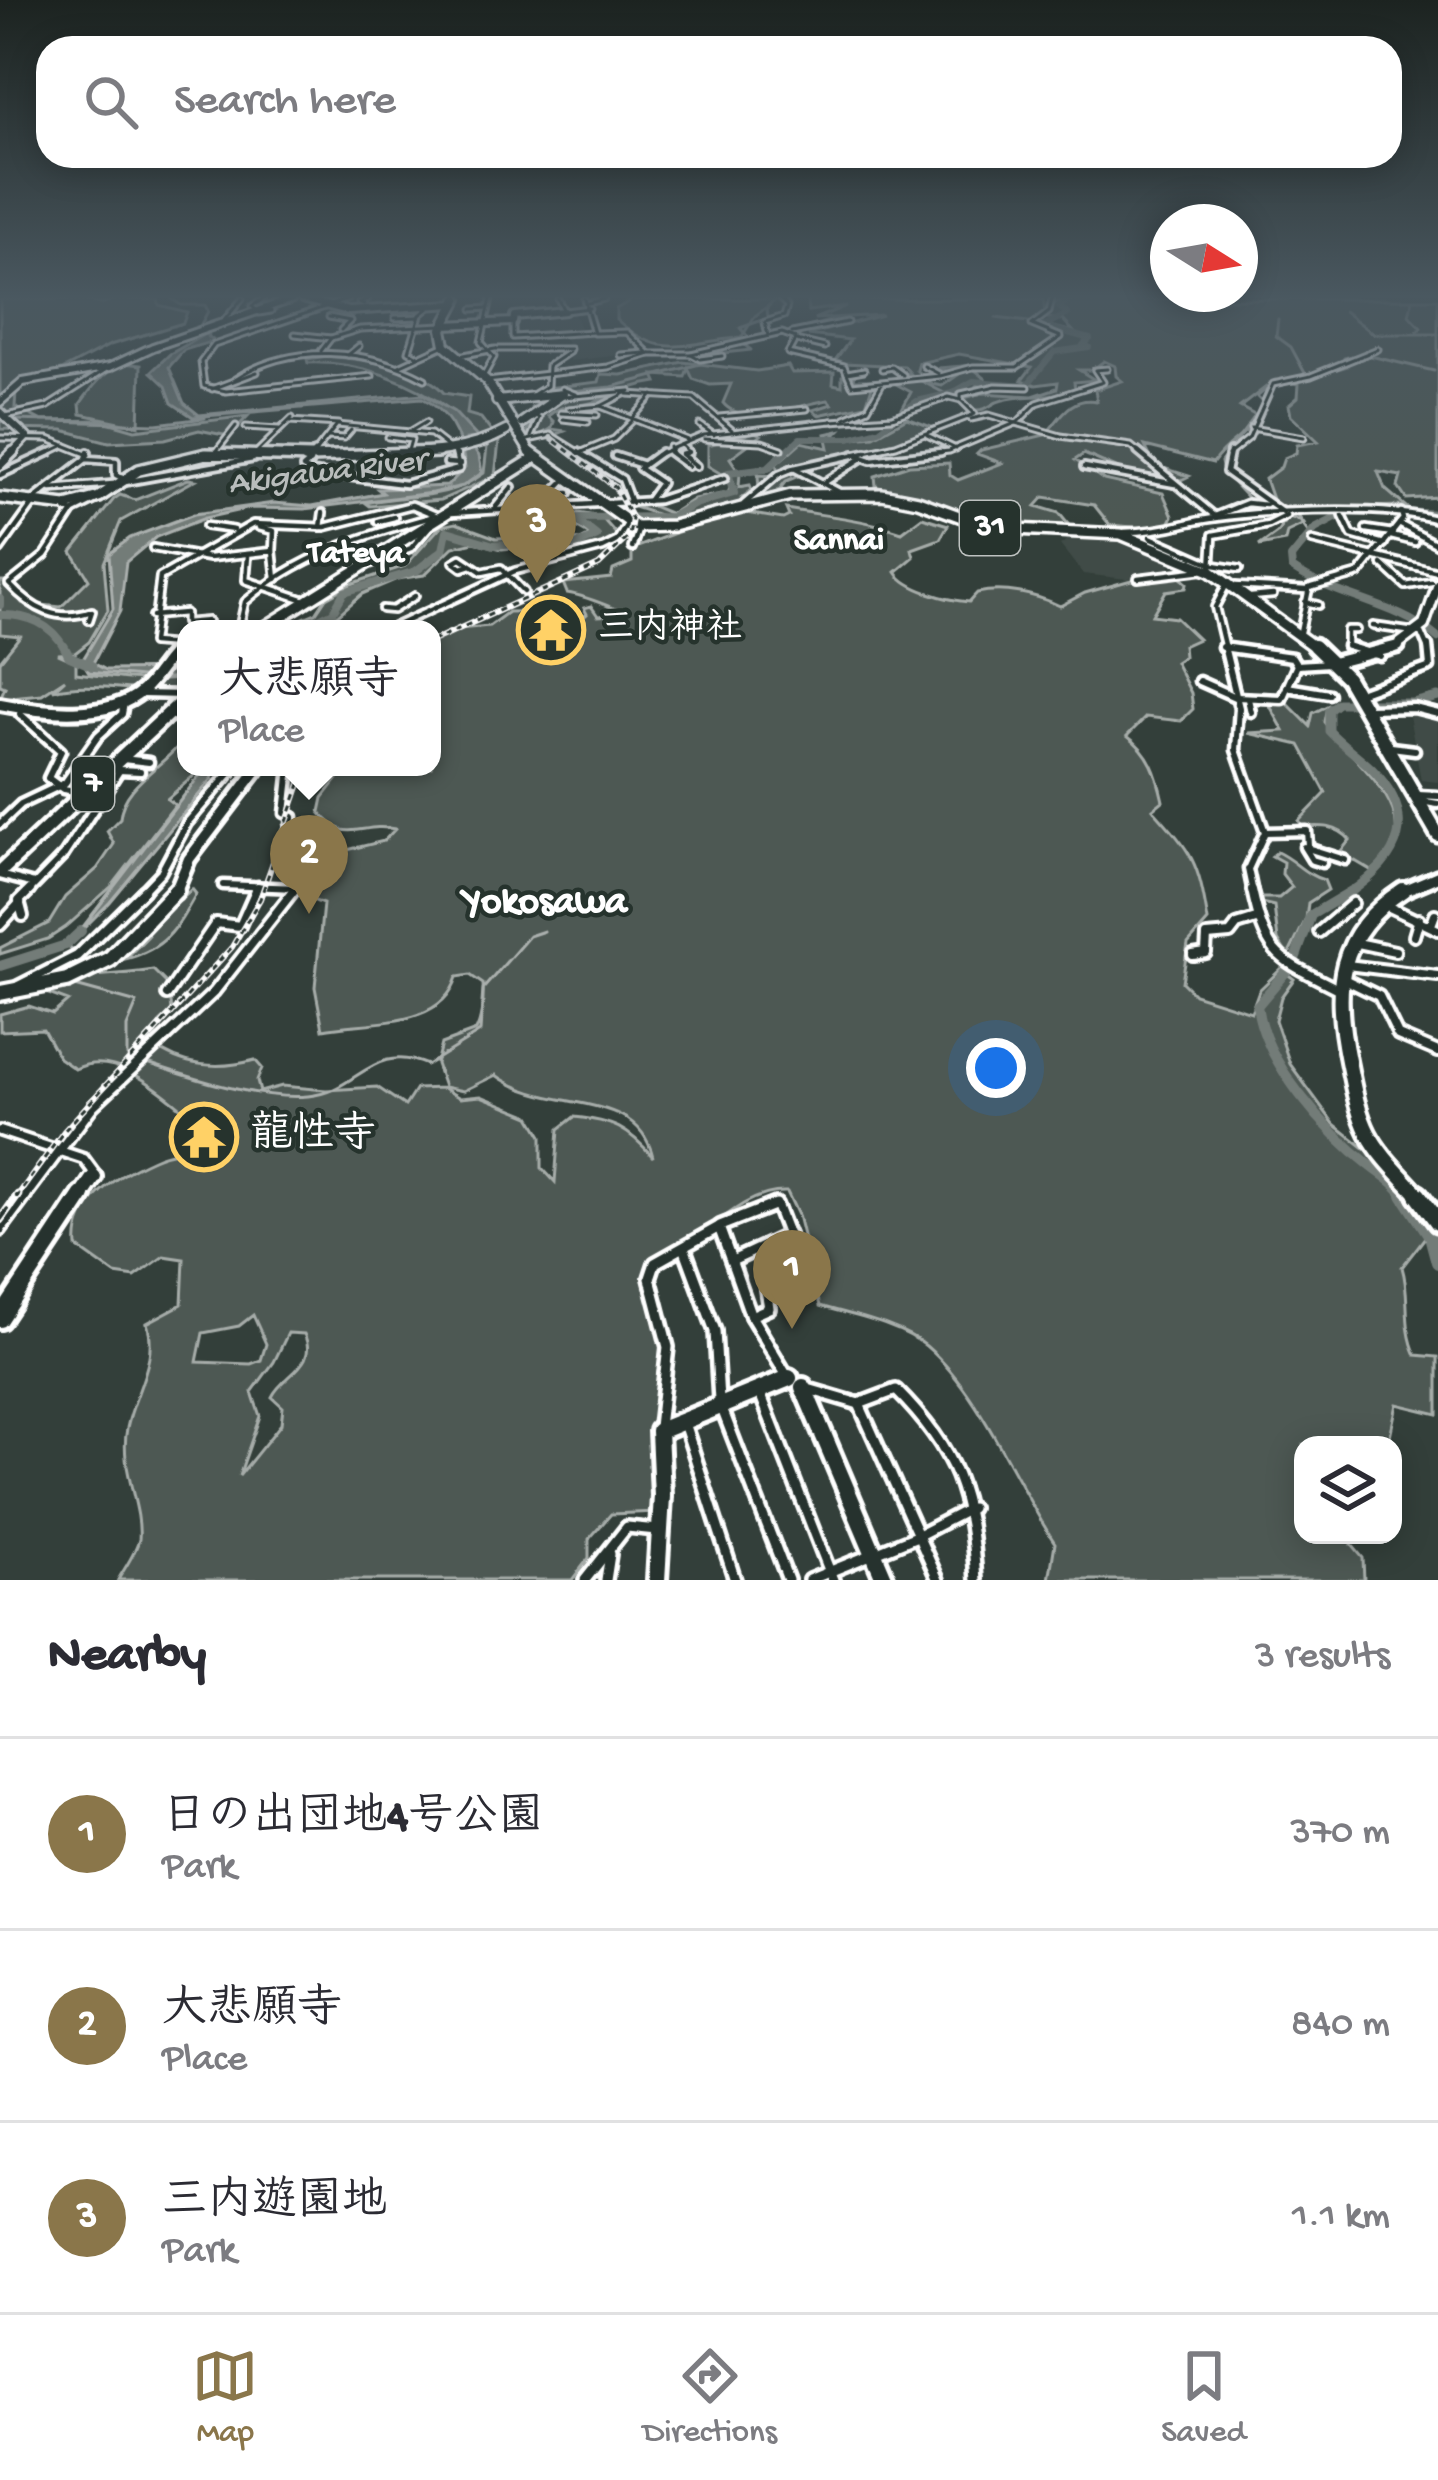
<!DOCTYPE html>
<meta charset="utf-8">
<style>
:root{--surface:#fff;--page:#f7f7f7;--text:#2b2b33;--muted:#7c7c81;--line:#e1e1e2;--accent:#8a764a}
body{margin:0;font-family:"Gochi Hand","Klee One",sans-serif;background:var(--page);color:var(--text)}
.controls{position:absolute;right:36px;bottom:36px;display:grid;overflow:hidden;border-radius:24px;box-shadow:0 6px 30px #0003}
.controls button{width:108px;height:108px;display:grid;place-items:center;padding:0;border:0;border-bottom:3px solid var(--line);background:var(--surface);color:var(--text);font:60px sans-serif}
.compass{position:absolute;left:1150px;top:204px;width:108px;height:108px;border-radius:50%;background:var(--surface);box-shadow:0 6px 30px #0003;rotate:101deg}
.you{position:absolute;left:996px;top:1068px;width:42px;height:42px;margin:-30px;border:9px solid #fff;border-radius:50%;background:#1a73e8;box-shadow:0 0 0 18px #1a73e833}
.badge{display:grid;place-items:center;width:78px;height:78px;border-radius:50%;background:var(--accent);color:#fff;font-size:39px;font-weight:700}
.pin{position:absolute;translate:-50% -99px;filter:drop-shadow(0 3px 6px #0008)}
.pin::after{content:'';position:absolute;top:63px;width:42px;height:36px;background:inherit;clip-path:polygon(0 0,100% 0,50% 100%)}
.popup{position:absolute;left:177px;top:620px;width:264px;height:156px;box-sizing:border-box;display:grid;place-content:center;border-radius:24px;background:var(--surface);filter:drop-shadow(0 3px 9px #0005);font-size:39px;white-space:nowrap;color:var(--muted)}
.popup b{font-size:45px;color:var(--text)}
.popup::after{content:'';position:absolute;left:50%;top:100%;margin-left:-24px;border:24px solid transparent;border-top-color:var(--surface)}
.list{margin:0;padding:0;list-style:none}
h2{display:flex;justify-content:space-between;align-items:center;height:156px;margin:0;padding:0 48px;font-size:51px}
h2 small{font-size:39px;font-weight:400;color:var(--muted)}
.list li{display:grid;grid-template-columns:78px 1fr auto;gap:36px;align-items:center;box-sizing:border-box;height:192px;padding:0 48px;border-top:3px solid var(--line)}
.list b{display:block;font-size:45px;white-space:nowrap}
.list p{margin:0;font-size:39px;white-space:nowrap;color:var(--muted)}
.list em{font-size:39px;font-style:normal;color:var(--muted)}
.icon{flex:none;width:66px;height:66px;fill:none;stroke:currentColor;stroke-width:2;stroke-linecap:round;stroke-linejoin:round}
.map{position:relative;flex:none;width:1438px;height:1580px;overflow:hidden}
.search{position:absolute;background:var(--surface);box-shadow:0 6px 30px #0003;left:36px;right:36px;top:36px;height:132px;display:flex;align-items:center;gap:30px;box-sizing:border-box;padding:0 42px;border-radius:36px;color:var(--muted);font-size:45px}
.sheet{height:732px;background:var(--surface)}
nav{display:flex;justify-content:space-around;align-items:center;box-sizing:border-box;height:168px;border-top:3px solid var(--line);background:var(--surface);font-size:33px;color:var(--muted)}
nav a{display:grid;justify-items:center;gap:6px}
nav .on{color:var(--accent)}
.map>svg:first-child{display:block}
</style>
<div class="map">
<svg width="1438" height="1580" viewBox="0 0 1438 1580">
<rect width="100%" height="100%" fill="#333f3a"/>
<filter id="ink" filterUnits="userSpaceOnUse"><feTurbulence type="fractalNoise" baseFrequency=".00833" numOctaves="2"/><feDisplacementMap in="SourceGraphic" scale="24" xChannelSelector="R" yChannelSelector="G"/><feConvolveMatrix kernelMatrix="1 2 1 2 8 2 1 2 1" color-interpolation-filters="sRGB"/></filter>
<g filter="url(#ink)">
<g fill="#404c47">
<polygon points="572,310 580,328 590,327 592,333 628,334 646,352 569,361 566,336 514,333 514,317"/>
<polygon points="1069,533 1106,533 1167,554 1171,570 1127,579 1083,574 1060,545 1071,538"/>
<polygon points="1408,710 1438,715 1438,782 1421,780"/>
</g>
<g fill="#4d5853" stroke="#a6aca9" stroke-width="3" fill-rule="evenodd">
<polygon points="0,299 80,299 101,304 115,299 158,299 159,305 187,312 183,323 110,345 62,370 28,379 16,391 15,407 42,421 100,420 135,430 248,416 229,436 199,430 165,439 109,442 63,430 0,429"/>
<path d="M633 299H777L755 316 741 338C684 341 664 363 616 319V309Z"/>
<path d="M807 299H1043L1045 313 1038 323 1074 332 1063 320 1046 318 1052 305 1065 299H1438V497L1406 499 1398 487 1401 476 1378 472 1385 489 1405 506 1363 507 1356 513 1327 509 1295 512 1304 524 1287 532 1285 541 1259 546 1277 533 1289 515 1274 505 1265 479 1281 467 1284 458 1296 453 1297 445 1318 441 1291 415 1289 405 1298 397 1299 384 1275 380 1240 407 1258 417C1245 437 1226 443 1213 463L1145 446 1154 465 1189 476 1181 480 1123 471 1084 454 1075 460 1104 480 1163 493 1173 516 1166 530 1110 525 1094 505 1044 497 1036 506 1059 513 1072 529 993 527 876 486 875 476 909 465 949 463 950 475 958 480 1002 463 977 454 981 450 1045 435C1061 417 1070 396 1097 401L1095 390 1122 381 1116 376 1115 366 1104 361 1092 370H1079L1095 380 1074 382 1075 388C1047 400 1028 393 1003 400 990 403 989 411 974 410L964 398 983 393 1033 396 1057 388 1058 382 1036 385 1022 380 1032 367 959 354 919 363 917 370 932 384 942 386 958 375 938 368 988 364 975 370 985 378 973 390 902 409 911 392 894 383 915 379 904 366 844 363 836 359 850 340 808 335 882 315 814 319 846 306 808 311Z"/>
<path d="M327 356C361 360 420 364 444 393L469 397 467 414 481 418 499 442 495 476 441 500 370 506 366 503C408 493 445 502 484 473L487 447 454 418 453 412C413 381 359 361 308 363L307 359Z"/>
<path d="M683 362 757 371 788 366 792 373 834 372 833 384 842 386V376L855 374 854 380H874L866 405 818 415 813 410 832 404 828 400C800 404 744 429 723 403L731 384 710 385 693 379 688 368 685 377 654 375 657 382C633 385 613 395 594 402 575 408 564 402 548 416L554 422 551 429 565 431 555 435 549 430 539 435 525 432 554 404 596 392 544 391 547 388 599 382 601 374 621 375Z"/>
<path d="M123 363 141 365 139 426 81 414 80 404C93 386 103 373 123 363Z"/>
<path d="M907 418 934 428C899 446 861 452 824 464 811 468 800 461 788 468L801 475 786 481 775 495 676 521H662V516L634 507 650 505 671 514 694 499 728 493 733 481 708 466V445L755 432 761 435 730 458 740 473 739 487 750 485 752 490 743 497H751L759 489 758 475 779 476 776 464 801 442 829 448 826 434 839 431 835 435 840 439 874 436Z"/>
<path d="M188 479 195 480 121 521 104 563 108 610 89 642 75 653 58 654 76 662V673C113 677 148 684 186 678V687C142 697 97 679 53 690L65 679 42 694 0 698 5 687 0 685V661L20 636 0 634V581H7L22 603 61 607 89 579 72 552 114 499 120 495 135 500Z"/>
<path d="M786 509C826 516 865 519 902 532L922 517 948 525 940 539 912 549 914 557 896 572C907 590 948 600 969 602L977 593C1004 587 1035 594 1060 606L1085 593 1142 577H1180L1187 583 1186 588 1166 591 1152 615 1176 618 1198 639 1183 646 1184 656 1175 662 1191 693 1193 709 1181 721 1146 717 1127 736C1151 753 1157 774 1163 801L1153 809C1193 854 1198 860 1208 921L1188 944 1182 982 1194 994 1251 1012 1259 990 1281 969 1294 979 1281 997 1275 1020 1290 1064 1334 1124 1386 1165 1426 1236 1402 1267C1411 1296 1402 1325 1416 1355L1438 1357V1414L1397 1404 1388 1445H1303V1535H1353L1352 1545 1363 1558 1364 1580H1049L1055 1543C1014 1482 982 1394 926 1346 899 1324 853 1316 820 1306L798 1215 787 1192C748 1190 717 1225 687 1244 677 1250 663 1254 652 1258L645 1274 663 1317 665 1342 656 1512 611 1514 589 1539V1558L572 1580H118C124 1569 137 1551 139 1539 142 1504 119 1469 127 1428 134 1393 159 1359 147 1323L182 1304 184 1259 164 1256 135 1277 115 1274 77 1247C73 1203 117 1175 153 1159 182 1146 186 1158 213 1132 175 1108 123 1045 75 1069L59 1058 43 1029 0 1031V1014L29 1006 53 1014 68 1001 46 993C77 971 118 977 153 970L169 986 172 1011 160 1022 152 1044C182 1067 219 1070 255 1060L262 1068 257 1080 260 1092 282 1086 326 1090 377 1087 405 1106 416 1089 443 1088 460 1098 481 1096 530 1116 542 1136V1168L555 1182 559 1129 574 1117C613 1121 628 1128 653 1157 637 1087 549 1115 496 1075L463 1091 444 1087 436 1064 441 1044 476 1031C482 1018 484 1000 483 984L470 975 457 977C441 1030 366 1020 323 1029L315 987 323 904 307 898 314 869 347 850 384 841 395 829C361 821 346 847 320 812L323 798 347 767H432V642L459 629 489 626 508 612 554 611 582 618 587 614 584 608 591 606 598 616 628 614C610 607 587 596 567 593L563 583 611 578 613 570 632 562V549L734 511 783 519 789 516ZM253 1315 266 1344 261 1360 251 1364 197 1362 203 1333 239 1326ZM288 1333 304 1334C319 1366 283 1374 272 1397L283 1407 281 1424 239 1476 260 1416 252 1392 274 1362Z"/>
<polygon points="578,513 601,517 618,536 614,542 583,550 559,544 502,549 474,542 453,547 424,575 397,579 362,594 338,615 311,628 277,629 316,613 326,598 351,584 405,566 441,526 456,523 496,538 548,535 580,540 590,535 567,522"/>
<path d="M1269 704H1288L1310 726 1313 713 1327 706 1324 722C1353 764 1438 819 1372 871L1340 852 1350 840C1337 825 1322 826 1303 827L1299 821 1326 793 1300 745 1248 733 1284 731Z"/>
<path d="M181 743H186V767H204L167 799 175 805 113 885 66 927 48 939 0 954V948L49 923 65 897 97 869 114 844 107 831 120 818C123 785 162 767 181 743Z"/>
<path d="M1277 852C1296 861 1303 874 1324 880L1328 890 1308 903 1306 919 1288 956 1278 940 1274 906 1261 903 1260 898H1279L1292 887 1282 874 1283 862 1272 856Z"/>
<path d="M192 889 196 894C177 928 166 949 125 959L148 936 146 928Z"/>
</g>
<g fill="#737b78" stroke="#abb0ae" stroke-width="3">
<path d="M205 334 214 341 184 350 169 367 184 403 199 415 423 394 454 412 478 438 467 439 479 456 482 473 463 486 432 493 304 509 250 508 205 518 156 537 126 562 120 611 93 663 106 670 186 669V676L162 679 89 672 82 661 113 609 109 554 130 538 194 514 274 503 312 506 383 493 378 489 447 486 465 468C462 438 451 412 422 398L193 417 172 403 166 386 151 372 170 354Z"/>
<polygon points="206,767 216,767 212,779 110,902 76,936"/>
</g>
<g fill="none" stroke-linecap="round" stroke-linejoin="round">
<g stroke="#abb0ae" stroke-width="3">
<polyline points="172,299 181,305 205,305 208,311 199,328 209,335"/>
<polyline points="1413,299 1409,315 1421,328 1417,332"/>
<polyline points="1344,311 1374,334 1438,334"/>
<polyline points="996,318 1044,324"/>
<polyline points="1278,319 1276,336 1291,347 1306,375"/>
<polyline points="768,338 836,319"/>
<polyline points="1366,355 1434,371"/>
<polyline points="902,371 946,394"/>
<polyline points="571,391 612,387 700,364 705,355 751,350 743,344 753,342 740,328 768,318 767,308 775,299"/>
<polyline points="532,413 531,408 540,403"/>
<polyline points="14,420 156,424 205,418"/>
<polyline points="485,447 502,438"/>
<path d="M1260 511 1223 472 1221 462 1264 404 1257 397C1280 374 1316 377 1347 366L1344 358 1361 354"/>
<polyline points="1287,516 1300,521 1310,535"/>
<polyline points="65,959 72,950 66,945"/>
<path d="M68 984 137 1003 127 1027V1056C176 1073 256 1101 308 1096 358 1092 371 1041 427 1065L480 1032 483 989 529 936 544 931"/>
</g>
<polyline stroke="#737b78" stroke-width="6" points="782,455 800,438 849,438 879,430 917,401 952,393 973,381 1027,385 1054,352 1089,347 1083,345 1090,339 1043,326 1068,314 1059,307 1070,299"/>
<g stroke="#737b78" stroke-width="8">
<polyline points="1372,510 1438,514"/>
<path d="M1349 511 1315 529 1291 558 1292 568C1338 599 1395 602 1438 638"/>
<polyline points="0,599 0,605"/>
<path d="M0 615C27 614 52 624 65 649"/>
<polyline points="298,629 333,612 344,592 416,571 443,550 447,531 494,545 532,541 577,545 597,536 577,520 580,518 672,517 695,504 734,493 728,473 768,468 785,452"/>
</g>
<g stroke="#737b78" stroke-width="9">
<polyline points="64,646 69,656 92,666"/>
<path d="M1349 893C1400 859 1420 818 1372 769 1358 755 1342 745 1329 731V710L1338 703H1413L1438 697"/>
</g>
<g stroke="#737b78" stroke-width="10">
<path d="M1353 890 1311 915 1294 962 1257 1006C1265 1064 1326 1132 1372 1167 1386 1178 1395 1182 1406 1198"/>
<polyline points="0,966 66,945 81,931"/>
</g>
<polyline stroke="#737b78" stroke-width="14" points="1404,1195 1431,1236 1438,1262"/>
<defs>
<g id="street-far4">
<polyline points="263,299 252,306 259,313 271,311"/>
<polyline points="348,299 214,345 201,362 204,386 226,391 372,376"/>
<polyline points="558,299 564,311 589,308"/>
<polyline points="584,299 594,333 627,332 650,354"/>
<polyline points="588,303 604,299"/>
<polyline points="364,305 359,303 368,299"/>
<polyline points="473,309 488,308"/>
<polyline points="329,317 350,321 341,330"/>
<polyline points="395,318 419,317"/>
<polyline points="513,322 513,337 593,332"/>
<polyline points="222,323 242,299"/>
<polyline points="792,333 847,322"/>
<polyline points="295,334 331,338 321,351"/>
<polyline points="768,336 765,322 784,316 787,306 780,299"/>
<polyline points="331,338 360,329 443,325"/>
<polyline points="796,340 825,347"/>
<polyline points="691,354 700,359 722,356"/>
<polyline points="348,355 359,346"/>
<polyline points="621,355 646,353"/>
<polyline points="418,356 409,351 420,315 430,307"/>
<polyline points="459,356 495,349 570,349"/>
<polyline points="399,366 445,345"/>
<polyline points="924,366 939,374"/>
<polyline points="882,369 892,367 903,375"/>
<polyline points="847,373 864,370"/>
<polyline points="483,377 494,357 481,342 491,299"/>
<path d="M235 379C291 342 368 348 425 379"/>
<polyline points="487,381 608,367 650,354 691,354 782,333 796,338 788,353 844,366 852,385 940,376 973,367 1017,367 1061,337 1032,325 1049,312 1052,299"/>
<polyline points="212,389 257,372"/>
<polyline points="562,389 577,395"/>
<polyline points="628,394 694,398 732,430"/>
<polyline points="531,396 547,386 548,366 569,352"/>
<polyline points="563,397 630,391 601,406 569,409"/>
<polyline points="961,400 961,394 996,386 1028,387"/>
<polyline points="601,406 687,440"/>
<polyline points="561,413 597,415"/>
<polyline points="6,416 47,407 105,370"/>
<polyline points="719,417 807,409"/>
<polyline points="845,418 868,408 881,385"/>
<polyline points="563,419 588,422"/>
<polyline points="632,419 653,395"/>
<polyline points="971,419 989,415 1061,436 1131,446 1142,455"/>
<polyline points="290,421 339,424"/>
<polyline points="831,421 892,417 949,397 961,400 975,414 896,445 852,455"/>
<polyline points="337,425 431,434 458,455"/>
<polyline points="700,425 714,435"/>
<polyline points="246,427 279,429"/>
<polyline points="1251,428 1304,437"/>
<polyline points="411,431 426,422"/>
<polyline points="927,435 956,449"/>
<polyline points="328,437 344,438 351,430"/>
<polyline points="388,437 411,440 407,454"/>
<polyline points="531,437 539,418 535,416"/>
<polyline points="0,438 49,439 89,455"/>
<polyline points="704,439 762,442 782,449"/>
<polyline points="523,441 551,435 583,455"/>
<polyline points="681,445 688,452 682,455"/>
<polyline points="669,447 673,455"/>
<polyline points="215,453 236,426"/>
<polyline points="256,453 292,418"/>
<polyline points="580,453 614,439 632,421"/>
<polyline points="44,455 65,445"/>
<polyline points="313,455 336,426"/>
<polyline points="656,455 704,435 832,421"/>
<polyline points="915,455 949,451 1018,422 1037,403 1103,382 1095,370 1107,369"/>
<polyline points="1228,455 1249,438 1273,384 1311,376 1378,349"/>
</g>
<g id="street-far3">
<polyline points="578,452 622,479 631,503"/>
<polyline points="669,452 688,466"/>
<polyline points="688,452 681,454 696,466"/>
<polyline points="1138,452 1215,516"/>
<polyline points="1230,452 1226,472 1283,513"/>
<polyline points="854,454 871,460 941,452"/>
<polyline points="615,456 643,465"/>
<polyline points="311,457 315,452"/>
<polyline points="86,459 88,452"/>
<polyline points="304,460 310,462 303,468 310,472 405,484 459,469 455,452"/>
<polyline points="447,463 460,464"/>
<polyline points="1084,467 1175,484"/>
<polyline points="790,469 866,452"/>
<polyline points="0,475 50,452"/>
<polyline points="125,482 253,459"/>
<polyline points="825,482 862,458"/>
<polyline points="51,489 113,484"/>
<polyline points="551,494 569,493"/>
<polyline points="32,501 86,459 116,461 116,475 124,479"/>
<polyline points="648,501 661,483 639,468 661,452"/>
<polyline points="744,504 779,474 794,468 839,492"/>
<polyline points="540,506 566,479"/>
<polyline points="495,508 512,487"/>
<path d="M67 510 73 512 45 555 9 584C33 610 58 623 92 611L89 620"/>
<polyline points="74,511 98,499"/>
<polyline points="451,513 658,500 725,478"/>
<polyline points="1215,516 1247,503 1266,505"/>
<polyline points="1343,516 1352,535 1384,544"/>
<polyline points="378,521 394,517"/>
<polyline points="1399,524 1438,545"/>
<polyline points="206,526 234,530"/>
<polyline points="321,527 323,513"/>
<polyline points="1366,529 1393,533"/>
<path d="M1124 532C1148 532 1165 529 1188 523 1245 510 1383 504 1438 520"/>
<polyline points="1391,536 1415,542"/>
<polyline points="1150,537 1214,565 1239,569"/>
<polyline points="1312,541 1438,572"/>
<polyline points="153,548 209,558 273,551 274,531 259,527"/>
<polyline points="632,548 639,528"/>
<polyline points="0,550 33,504"/>
<polyline points="273,551 276,579"/>
<polyline points="248,556 246,580 305,600"/>
<polyline points="1382,564 1406,586 1431,582"/>
<polyline points="471,565 462,568 454,562 461,558 482,572 501,568 524,592"/>
<polyline points="362,567 411,548 429,527"/>
<polyline points="1211,570 1213,535 1268,525 1286,516"/>
<polyline points="1138,578 1203,570"/>
<polyline points="1235,586 1306,590"/>
<polyline points="1251,597 1273,595"/>
<polyline points="1305,602 1318,605"/>
<polyline points="382,609 393,610 415,596"/>
<polyline points="152,616 185,613 185,623 208,621"/>
<polyline points="1373,626 1421,633 1428,649"/>
<path d="M239 629 245 602C297 556 365 535 431 517"/>
<polyline points="389,629 515,571 603,548 617,541 627,524"/>
<polyline points="1356,630 1347,630 1347,646 1357,649"/>
<polyline points="1300,632 1309,588 1359,574 1403,519 1401,512"/>
<polyline points="179,645 152,643 160,577 253,524 325,527 412,505 438,516"/>
<polyline points="1222,647 1236,649"/>
<polyline points="1225,649 1215,607 1227,584"/>
</g>
<g id="street-far2">
<polyline points="1224,646 1239,708 1236,750 1265,832 1248,869 1253,893"/>
<polyline points="1347,646 1380,656"/>
<polyline points="1222,647 1292,657 1297,665"/>
<polyline points="1199,681 1237,698"/>
<polyline points="1287,687 1329,694"/>
<polyline points="1359,693 1430,667 1428,646"/>
<polyline points="142,694 186,695"/>
<polyline points="1236,697 1282,699 1297,665 1329,663"/>
<polyline points="1248,699 1251,712"/>
<polyline points="22,708 20,714 61,751 48,778 63,789 102,795"/>
<polyline points="1368,709 1414,708 1438,714"/>
<polyline points="171,715 186,722"/>
<polyline points="1391,747 1415,750"/>
<polyline points="123,759 149,762"/>
<polyline points="290,767 285,813 293,817 292,841 307,865 292,893"/>
<polyline points="119,770 140,771"/>
<polyline points="1418,795 1438,796"/>
<polyline points="1420,801 1438,804"/>
<polyline points="0,824 21,804 65,783 98,736 122,714 124,703"/>
<polyline points="1265,832 1307,831 1308,845"/>
<polyline points="1322,863 1312,860 1304,847 1345,860"/>
<polyline points="0,875 34,884"/>
<polyline points="223,885 297,888"/>
<polyline points="27,893 64,855 119,771 115,764"/>
<polyline points="141,893 161,872 187,823 235,767"/>
<polyline points="255,893 258,886"/>
</g>
<g id="street-far1">
<path d="M1252 890C1267 959 1278 958 1338 989"/>
<polyline points="1387,906 1438,930"/>
<polyline points="23,916 19,901 30,890"/>
<polyline points="0,925 20,903"/>
<polyline points="1431,925 1435,914"/>
<polyline points="1319,932 1353,903"/>
<polyline points="1414,936 1419,919"/>
<polyline points="1357,943 1395,951"/>
<polyline points="1193,955 1206,953 1207,936 1230,934 1237,925 1256,919"/>
<polyline points="1347,965 1438,976"/>
<polyline points="1344,979 1379,996 1398,1035 1438,1052"/>
<polyline points="18,986 77,956 144,890"/>
<polyline points="167,995 216,923 240,926 256,890"/>
<polyline points="0,1131 84,1159 95,1174"/>
<polyline points="24,1198 93,1106 214,992 294,890"/>
</g>
<g id="street">
<polyline points="720,1226 776,1204 791,1243 766,1289 769,1308 751,1316"/>
<polyline points="0,1230 26,1195"/>
<polyline points="685,1250 715,1331 719,1401 788,1580"/>
<polyline points="732,1261 788,1235"/>
<path d="M808 1389 859 1404 896 1390C958 1452 970 1494 976 1580"/>
<polyline points="760,1393 833,1580"/>
<polyline points="859,1404 938,1580"/>
<polyline points="685,1426 735,1580"/>
<polyline points="659,1427 668,1347 650,1278 655,1263 719,1227 751,1316 787,1376"/>
<polyline points="585,1580 627,1527 657,1530"/>
<polyline points="606,1580 610,1554"/>
<polyline points="809,1580 917,1536 971,1508"/>
</g>
<g id="secondary-far4">
<polyline points="302,299 349,311 453,304"/>
<polyline points="443,325 513,322 514,316 564,311"/>
<polyline points="0,402 23,382 110,367 153,347 292,299"/>
<polyline points="0,412 27,437 10,455"/>
</g>
<g id="secondary-far3">
<polyline points="0,465 13,452"/>
<polyline points="177,649 186,643"/>
<polyline points="1392,649 1424,625 1438,584"/>
</g>
<g id="secondary-far2">
<polyline points="1333,663 1398,646"/>
<path d="M0 704C40 712 110 721 143 690 157 677 165 659 181 646"/>
<polyline points="175,893 189,859 259,767"/>
<polyline points="1398,893 1438,876"/>
</g>
<g id="secondary-far1">
<path d="M1403 890C1336 934 1333 987 1348 1061 1353 1085 1357 1111 1368 1133 1381 1158 1403 1177 1421 1198"/>
<polyline points="0,993 67,980 110,959 176,890"/>
<polyline points="80,1198 94,1177"/>
</g>
<g id="secondary">
<polyline points="1418,1195 1438,1222"/>
<polyline points="0,1319 82,1195"/>
<polyline points="803,1387 885,1580"/>
<polyline points="657,1580 662,1496 659,1431 789,1378"/>
</g>
<g id="primary-far2">
<polyline points="458,299 442,329 445,345 487,381 532,455"/>
<polyline points="497,401 563,394 522,423"/>
<polyline points="202,455 238,455"/>
<path d="M364 455C412 453 463 455 506 431"/>
</g>
<g id="primary-far1">
<polyline points="530,452 636,527 673,526 791,495 882,494 918,501 992,528 1121,534 1210,571 1317,649"/>
<polyline points="0,498 66,506 99,497 139,470 206,454 311,457 438,452"/>
<polyline points="262,629 536,457"/>
</g>
<g id="primary">
<polyline points="1314,646 1347,678 1438,835"/>
<polyline points="0,872 186,697"/>
</g>
</defs>
<use href="#street-far4" stroke="#fff" stroke-width="9"/>
<use href="#street-far3" stroke="#fff" stroke-width="12"/>
<use href="#street-far2" stroke="#fff" stroke-width="15"/>
<use href="#street-far1" stroke="#fff" stroke-width="16"/>
<use href="#street" stroke="#fff" stroke-width="18"/>
<use href="#secondary-far4" stroke="#fff" stroke-width="12"/>
<use href="#secondary-far3" stroke="#fff" stroke-width="15"/>
<use href="#secondary-far2" stroke="#fff" stroke-width="20"/>
<use href="#secondary-far1" stroke="#fff" stroke-width="22"/>
<use href="#secondary" stroke="#fff" stroke-width="26"/>
<use href="#primary-far2" stroke="#fff" stroke-width="14"/>
<use href="#primary-far1" stroke="#fff" stroke-width="16"/>
<use href="#primary" stroke="#fff" stroke-width="21"/>
<use href="#street-far4" stroke="#26332d" stroke-width="3"/>
<use href="#street-far3" stroke="#26332d" stroke-width="4.5"/>
<use href="#street-far2" stroke="#26332d" stroke-width="6"/>
<use href="#street-far1" stroke="#26332d" stroke-width="8"/>
<use href="#street" stroke="#26332d" stroke-width="9"/>
<use href="#secondary-far4" stroke="#26332d" stroke-width="6"/>
<use href="#secondary-far3" stroke="#26332d" stroke-width="8"/>
<use href="#secondary-far2" stroke="#26332d" stroke-width="10"/>
<use href="#secondary-far1" stroke="#26332d" stroke-width="14"/>
<use href="#secondary" stroke="#26332d" stroke-width="16"/>
<use href="#primary-far2" stroke="#26332d" stroke-width="8"/>
<use href="#primary-far1" stroke="#26332d" stroke-width="9"/>
<use href="#primary" stroke="#26332d" stroke-width="12"/>
<defs>
<g id="rail-far1">
<polyline points="432,641 599,565 629,536 632,519 615,487 551,438"/>
<polyline points="16,1198 64,1131 232,947 260,899 306,767"/>
</g>
<polyline id="rail" points="0,1220 18,1195"/>
</defs>
<use href="#rail-far1" stroke="#fff" stroke-width="6"/>
<use href="#rail" stroke="#fff" stroke-width="9"/>
<use href="#rail-far1" stroke="#26332d" stroke-width="3" stroke-dasharray="6" stroke-linecap="butt"/>
<use href="#rail" stroke="#26332d" stroke-width="4.5" stroke-dasharray="14" stroke-linecap="butt"/>
</g>
</g>
<linearGradient id="sky" x2="0" y2="1"><stop stop-color="#1c2320"/><stop offset="0.57" stop-color="#4a5860"/><stop offset="1" stop-color="#4a5860" stop-opacity="0"/></linearGradient>
<rect width="1438" height="520" fill="url(#sky)"/>
<defs>
<symbol id="temple-ring" viewBox="-11 -11 22 22"><circle r="9.5" fill="#26332d" stroke="#ffd166" stroke-width="1.5"/><path d="M0-6L5-2H3V0L6.5 2.5H4V6H1.5V3h-3V6H-4V2.5H-6.5L-3 0V-2H-5Z" fill="#ffd166"/></symbol>
</defs>
<g fill-rule="evenodd">
<use href="#temple-ring" x="513" y="592" width="76" height="76"/>
<use href="#temple-ring" x="166" y="1099" width="76" height="76"/>
</g>
<g text-anchor="middle" dominant-baseline="central" stroke-width="9" stroke-linejoin="round" paint-order="stroke">
<g font-size="33" font-style="italic" fill="#b9bdbc" stroke="#26332d">
<text transform="translate(327 474) rotate(-7)">Akigawa River</text>
</g>
<g fill="#26332d" stroke="#bec2c0" stroke-width="3">
<rect x="960" y="501" width="60" height="54" rx="9"/>
<rect x="72" y="757" width="42" height="54" rx="9"/>
</g>
<g font-size="33" font-weight="bold" fill="#fff">
<text x="990" y="528">31</text>
<text x="93" y="784">7</text>
</g>
<g font-size="33" font-weight="bold" fill="#fff" stroke="#26332d">
<text x="839" y="542">Sannai</text>
<text x="356" y="555">Tateya</text>
</g>
<g font-size="36" font-weight="bold" fill="#fff" stroke="#26332d" text-anchor="start">
<text x="598" y="630">三内神社</text>
</g>
<g font-size="39" font-weight="bold" fill="#fff" stroke="#26332d">
<text x="545" y="904">Yokosawa</text>
</g>
<g font-size="42" font-weight="bold" fill="#fff" stroke="#26332d" text-anchor="start">
<text x="250" y="1137">龍性寺</text>
</g>
</g>
</svg>
<div class="controls">
<button><svg class="icon" aria-label="layers" viewBox="0 0 24 24"><path d="M12 4l9 5-9 5-9-5zM3 14l9 5 9-5"/></svg></button>
</div>
<svg class="compass" viewBox="-18 -18 36 36"><path d="M0-13l5 13h-10z" fill="#e53935"/><path d="M0 13l5-13h-10z" fill="#7c7c81"/></svg>
<div class="you"></div>
<div class="pin badge" style="left:792px;top:1329px">1</div>
<div class="pin badge" style="left:309px;top:914px">2</div>
<div class="popup"><b>大悲願寺</b>Place</div>
<div class="pin badge" style="left:537px;top:583px">3</div>
<div class="search"><svg class="icon" aria-label="search" viewBox="0 0 24 24"><circle cx="10" cy="10" r="6"/><path d="M15 15l6 6"/></svg>Search here</div>
</div>
<section class="sheet">
<h2>Nearby<small>3 results</small></h2>
<ul class="list">
<li><span class="badge">1</span><div><b>日の出団地4号公園</b><p>Park</p></div><em>370 m</em></li>
<li><span class="badge">2</span><div><b>大悲願寺</b><p>Place</p></div><em>840 m</em></li>
<li><span class="badge">3</span><div><b>三内遊園地</b><p>Park</p></div><em>1.1 km</em></li>
</ul>
</section>
<nav>
<a class="on"><svg class="icon" aria-label="map" viewBox="0 0 24 24"><path d="M3 6l6-2 6 2 6-2v14l-6 2-6-2-6 2zM9 4v14M15 6v14"/></svg>Map</a>
<a><svg class="icon" aria-label="directions" viewBox="0 0 24 24"><path d="M12 3l9 9-9 9-9-9zM9 14v-3h6M13 9l2 2-2 2"/></svg>Directions</a>
<a><svg class="icon" aria-label="saved" viewBox="0 0 24 24"><path d="M7 4h10v16l-5-4-5 4z"/></svg>Saved</a>
</nav>
